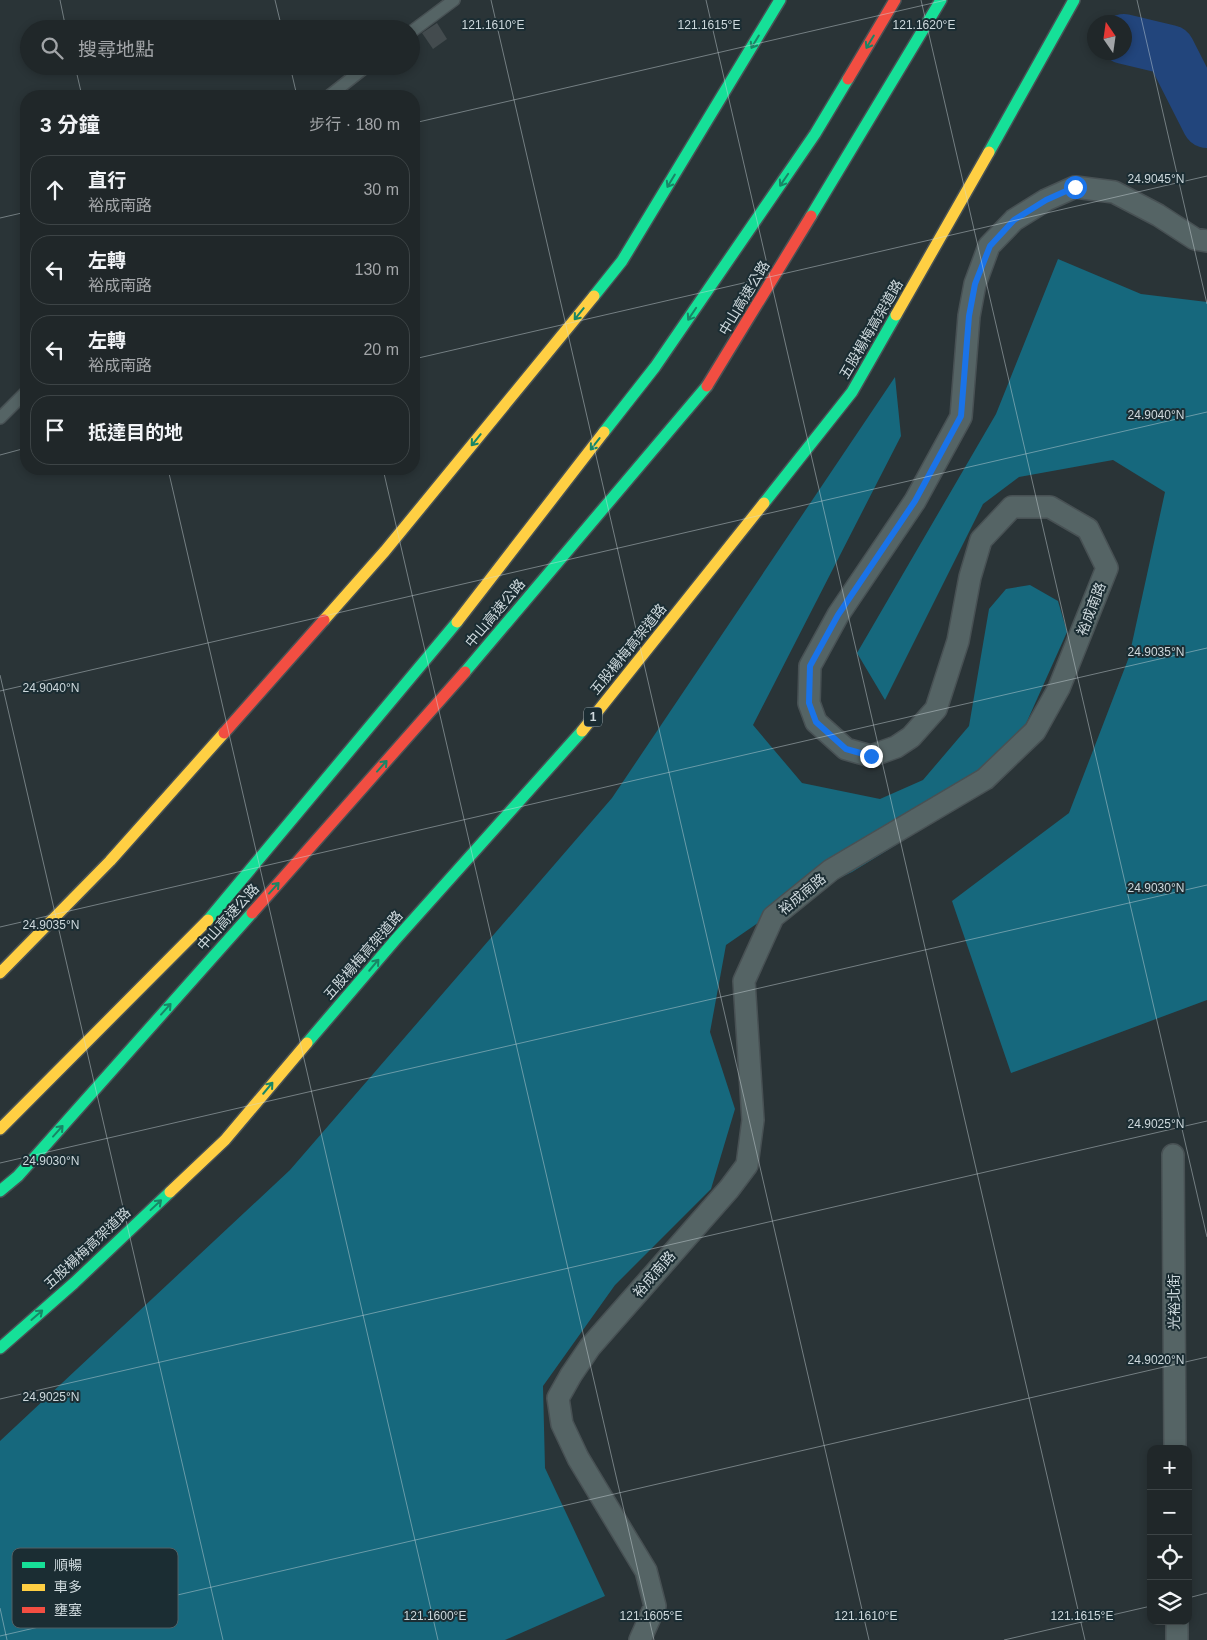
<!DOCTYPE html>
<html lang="zh-TW">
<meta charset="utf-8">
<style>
:root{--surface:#202729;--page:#2d3335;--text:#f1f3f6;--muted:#a2a5a8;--line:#3d4446}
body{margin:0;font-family:Helvetica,"Noto Sans TC",sans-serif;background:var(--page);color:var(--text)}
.controls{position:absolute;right:15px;bottom:15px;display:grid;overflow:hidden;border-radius:10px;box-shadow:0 2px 8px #0003}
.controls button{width:45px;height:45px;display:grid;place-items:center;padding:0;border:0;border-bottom:1px solid var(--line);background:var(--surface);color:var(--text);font:25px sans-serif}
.compass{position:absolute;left:1087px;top:15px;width:45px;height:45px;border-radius:50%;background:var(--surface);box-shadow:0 2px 8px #0003;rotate:347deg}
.stop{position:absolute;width:15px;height:15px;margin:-11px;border:4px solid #1a73e8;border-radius:50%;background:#fff}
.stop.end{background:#1a73e8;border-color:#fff;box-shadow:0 1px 5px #0008}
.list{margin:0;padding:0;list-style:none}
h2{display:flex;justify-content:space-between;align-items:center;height:65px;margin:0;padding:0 20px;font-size:21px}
h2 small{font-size:16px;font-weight:400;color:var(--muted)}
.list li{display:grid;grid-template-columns:32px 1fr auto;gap:15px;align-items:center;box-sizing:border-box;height:70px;margin:0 10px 10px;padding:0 10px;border:1px solid var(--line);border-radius:20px}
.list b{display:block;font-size:19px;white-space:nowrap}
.list p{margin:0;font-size:16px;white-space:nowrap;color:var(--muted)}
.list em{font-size:16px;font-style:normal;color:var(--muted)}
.icon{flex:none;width:28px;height:28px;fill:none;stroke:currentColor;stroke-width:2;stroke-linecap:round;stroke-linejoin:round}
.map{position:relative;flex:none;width:1207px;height:1640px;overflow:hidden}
.search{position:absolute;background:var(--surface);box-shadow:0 2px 8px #0003;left:20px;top:20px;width:400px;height:55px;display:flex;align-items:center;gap:12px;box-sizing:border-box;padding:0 18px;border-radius:28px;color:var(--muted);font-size:19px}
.panel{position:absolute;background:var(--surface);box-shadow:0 2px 8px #0003;left:20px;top:90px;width:400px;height:385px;border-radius:20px}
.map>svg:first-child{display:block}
</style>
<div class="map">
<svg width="1207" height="1640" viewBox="0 0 1207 1640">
<rect width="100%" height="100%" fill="#2a3437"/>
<g fill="#16687d">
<polygon points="1058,259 1141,294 1207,302 1207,1000 1011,1073 952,901 1069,813 1129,657 1165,492 1113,460 1019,477 983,504 885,700 857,653 996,414"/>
<polygon points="895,377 901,436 753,725 802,783 880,799 923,780 969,726 989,609 1006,589 1030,585 1058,601 1067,632 1012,755 948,813 852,872 787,903 726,945 710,1032 735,1109 711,1189 615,1285 543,1386 545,1468 605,1596 505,1640 0,1640 0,1441 290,1170 612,798"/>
</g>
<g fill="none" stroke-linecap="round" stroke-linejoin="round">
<polyline stroke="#22457c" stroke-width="50" points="1124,39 1170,50 1207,123"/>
</g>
<polygon fill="#434b4e" points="437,23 447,39 433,49 422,33"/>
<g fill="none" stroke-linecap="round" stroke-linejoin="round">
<defs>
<g id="lane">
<polyline points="411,32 454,0"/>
<polyline points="329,96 367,66"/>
<polyline points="0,418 26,392"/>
</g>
<g id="street">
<polyline points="1173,1155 1175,1449"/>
<polyline points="1177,1621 1177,1640"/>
<polyline points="640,1640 655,1606 646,1571 578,1458 562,1424 558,1398 571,1375 590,1347 729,1189 747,1165 753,1120 744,981 773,917 831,870 985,779 1035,731 1059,688 1107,568 1088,529 1050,507 1012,507 981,540 970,577 958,641 936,709 911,737 896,747 871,756 846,749 816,722 809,703 810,666 838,615 915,501 961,417 969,316 975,284 989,246 1014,220 1046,200 1075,187 1114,192 1158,215 1195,239 1207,241"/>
</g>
<g id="fast">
<polyline points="989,152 1074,0"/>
<polyline points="811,216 941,0"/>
<polyline points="594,296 622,261 780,0"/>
<polyline points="604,432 655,367 815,134 848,79"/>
<polyline points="764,503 852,392 896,315"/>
<polyline points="465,672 707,386"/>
<polyline points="208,920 457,622"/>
<polyline points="307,1043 396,939 582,731"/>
<polyline points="0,1191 18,1176 252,913"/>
<polyline points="0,1348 74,1283 170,1192"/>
</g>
<g id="slow">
<polyline points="896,315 989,152"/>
<polyline points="324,620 385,551 594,296"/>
<polyline points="457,622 604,432"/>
<polyline points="582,731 764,503"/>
<polyline points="0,973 110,861 224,733"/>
<polyline points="0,1129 208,920"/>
<polyline points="170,1192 225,1140 307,1043"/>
</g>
<g id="jam">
<polyline points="848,79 895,0"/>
<polyline points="707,386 811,216"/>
<polyline points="224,733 324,620"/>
<polyline points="252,913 465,672"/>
</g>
</defs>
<use href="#lane" stroke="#485154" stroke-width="14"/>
<use href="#street" stroke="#485154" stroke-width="24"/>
<use href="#fast" stroke="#485154" stroke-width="14"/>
<use href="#slow" stroke="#485154" stroke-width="14"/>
<use href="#jam" stroke="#485154" stroke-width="14"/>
<use href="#lane" stroke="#556465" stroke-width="11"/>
<use href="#street" stroke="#556465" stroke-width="21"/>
<use href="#fast" stroke="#16e098" stroke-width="11"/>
<use href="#slow" stroke="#ffcf43" stroke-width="11"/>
<use href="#jam" stroke="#f24e42" stroke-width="11"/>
</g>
<defs><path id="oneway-shaft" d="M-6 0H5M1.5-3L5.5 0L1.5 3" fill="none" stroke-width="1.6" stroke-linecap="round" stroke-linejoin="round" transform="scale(1.25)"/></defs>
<g stroke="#188666">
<use href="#oneway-shaft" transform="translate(755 42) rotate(121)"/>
<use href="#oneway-shaft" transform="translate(870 42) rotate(121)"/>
<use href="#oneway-shaft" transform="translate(784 180) rotate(124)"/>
<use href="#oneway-shaft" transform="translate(671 181) rotate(121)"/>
<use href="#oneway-shaft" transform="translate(579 314) rotate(129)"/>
<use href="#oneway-shaft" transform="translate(692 314) rotate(124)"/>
<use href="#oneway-shaft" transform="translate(476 440) rotate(129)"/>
<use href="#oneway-shaft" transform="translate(595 444) rotate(128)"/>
<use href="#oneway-shaft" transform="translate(382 766) rotate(-48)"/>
<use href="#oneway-shaft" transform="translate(274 888) rotate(-48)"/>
<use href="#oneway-shaft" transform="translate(374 965) rotate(-50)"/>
<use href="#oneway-shaft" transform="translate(166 1009) rotate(-48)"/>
<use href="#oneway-shaft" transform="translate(268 1088) rotate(-50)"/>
<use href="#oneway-shaft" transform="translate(58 1131) rotate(-48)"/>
<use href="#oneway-shaft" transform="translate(156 1205) rotate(-43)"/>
<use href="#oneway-shaft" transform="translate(37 1315) rotate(-41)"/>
</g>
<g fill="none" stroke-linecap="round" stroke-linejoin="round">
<polyline stroke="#1a73e8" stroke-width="6" points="871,756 846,749 816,722 809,703 810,666 838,615 915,501 961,416 969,316 975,284 990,246 1014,220 1046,200 1075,187"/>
</g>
<path fill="none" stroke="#ced9dd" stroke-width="1" stroke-opacity="0.45" d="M60 0 66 29M275 0 282 29M491 0 869 1640M706 0 1085 1640M921 0 1207 1237M1137 0 1207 304M75 66 82 96M290 66 297 96M414 123 946 0M0 218 26 212M414 359 1207 176M0 455 26 448M168 469 438 1640M383 469 654 1640M0 675 223 1640M0 691 1207 412M0 927 1207 648M0 1163 1207 885M0 1399 1207 1121M1188 1598 1207 1593M0 1608 7 1640M0 1636 1207 1357M1004 1640 1151 1606"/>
<g text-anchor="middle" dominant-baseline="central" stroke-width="4" stroke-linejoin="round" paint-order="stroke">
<rect fill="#1b2d33" stroke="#98a5aa" stroke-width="1" x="584" y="707.5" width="18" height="19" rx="4"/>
<g font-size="12" font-weight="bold" fill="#ced9dd">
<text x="593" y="717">1</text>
</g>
<g font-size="14" fill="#ced9dd" stroke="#1b2d33">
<text transform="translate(744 298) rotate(-59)">中山高速公路</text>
<text transform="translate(871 329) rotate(-60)">五股楊梅高架道路</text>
<text transform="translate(1091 609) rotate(-69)">裕成南路</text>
<text transform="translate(495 613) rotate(-50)">中山高速公路</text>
<text transform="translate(628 649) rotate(-51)">五股楊梅高架道路</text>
<text transform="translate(802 894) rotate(-39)">裕成南路</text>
<text transform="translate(228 917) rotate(-48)">中山高速公路</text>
<text transform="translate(363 955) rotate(-49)">五股楊梅高架道路</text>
<text transform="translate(87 1248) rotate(-43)">五股楊梅高架道路</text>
<text transform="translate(654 1274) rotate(-49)">裕成南路</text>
<text transform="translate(1174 1302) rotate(-90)">光裕北街</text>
</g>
</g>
<rect x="12" y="1548" width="166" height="80" rx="8" fill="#1b2d33" stroke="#516166" stroke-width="1"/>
<rect x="22" y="1562" width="23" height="6" fill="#16e098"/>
<rect x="22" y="1584" width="23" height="7" fill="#ffcf43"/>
<rect x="22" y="1607" width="23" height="6" fill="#f24e42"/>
<g font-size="14" fill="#ced9dd">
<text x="54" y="1570">順暢</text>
<text x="54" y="1592">車多</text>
<text x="54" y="1615">壅塞</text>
</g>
<g font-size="12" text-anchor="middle" fill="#ced9dd" stroke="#1b2d33" stroke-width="4" stroke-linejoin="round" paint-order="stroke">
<text x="493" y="29">121.1610°E</text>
<text x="709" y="29">121.1615°E</text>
<text x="924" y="29">121.1620°E</text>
<text x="1156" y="183">24.9045°N</text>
<text x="1156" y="419">24.9040°N</text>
<text x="1156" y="656">24.9035°N</text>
<text x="51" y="692">24.9040°N</text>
<text x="1156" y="892">24.9030°N</text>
<text x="51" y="929">24.9035°N</text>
<text x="1156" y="1128">24.9025°N</text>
<text x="51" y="1165">24.9030°N</text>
<text x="1156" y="1364">24.9020°N</text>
<text x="51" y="1401">24.9025°N</text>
<text x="435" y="1620">121.1600°E</text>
<text x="651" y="1620">121.1605°E</text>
<text x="866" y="1620">121.1610°E</text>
<text x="1082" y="1620">121.1615°E</text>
</g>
</svg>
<div class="controls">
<button>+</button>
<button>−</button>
<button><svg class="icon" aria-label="locate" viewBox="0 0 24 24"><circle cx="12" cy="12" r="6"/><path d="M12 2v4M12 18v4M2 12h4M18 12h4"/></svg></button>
<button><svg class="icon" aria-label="layers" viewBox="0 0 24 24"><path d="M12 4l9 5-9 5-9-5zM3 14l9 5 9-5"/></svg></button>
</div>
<svg class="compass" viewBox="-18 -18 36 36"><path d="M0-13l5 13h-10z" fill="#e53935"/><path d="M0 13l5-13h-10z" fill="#a2a5a8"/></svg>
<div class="stop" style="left:1075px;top:187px"></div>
<div class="stop end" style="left:871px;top:756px"></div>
<div class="search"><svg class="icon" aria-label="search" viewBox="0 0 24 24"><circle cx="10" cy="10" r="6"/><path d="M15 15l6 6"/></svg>搜尋地點</div>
<section class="panel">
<h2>3 分鐘<small>步行 · 180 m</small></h2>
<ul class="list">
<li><svg class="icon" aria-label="ahead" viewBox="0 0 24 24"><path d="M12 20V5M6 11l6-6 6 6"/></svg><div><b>直行</b><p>裕成南路</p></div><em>30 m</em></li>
<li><svg class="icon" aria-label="left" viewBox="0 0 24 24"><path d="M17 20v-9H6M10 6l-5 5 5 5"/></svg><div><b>左轉</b><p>裕成南路</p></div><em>130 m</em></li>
<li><svg class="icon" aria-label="left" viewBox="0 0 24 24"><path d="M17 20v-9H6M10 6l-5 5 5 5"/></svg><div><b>左轉</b><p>裕成南路</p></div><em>20 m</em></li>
<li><svg class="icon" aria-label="arrive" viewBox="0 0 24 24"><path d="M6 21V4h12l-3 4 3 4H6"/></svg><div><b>抵達目的地</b></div></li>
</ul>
</section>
</div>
